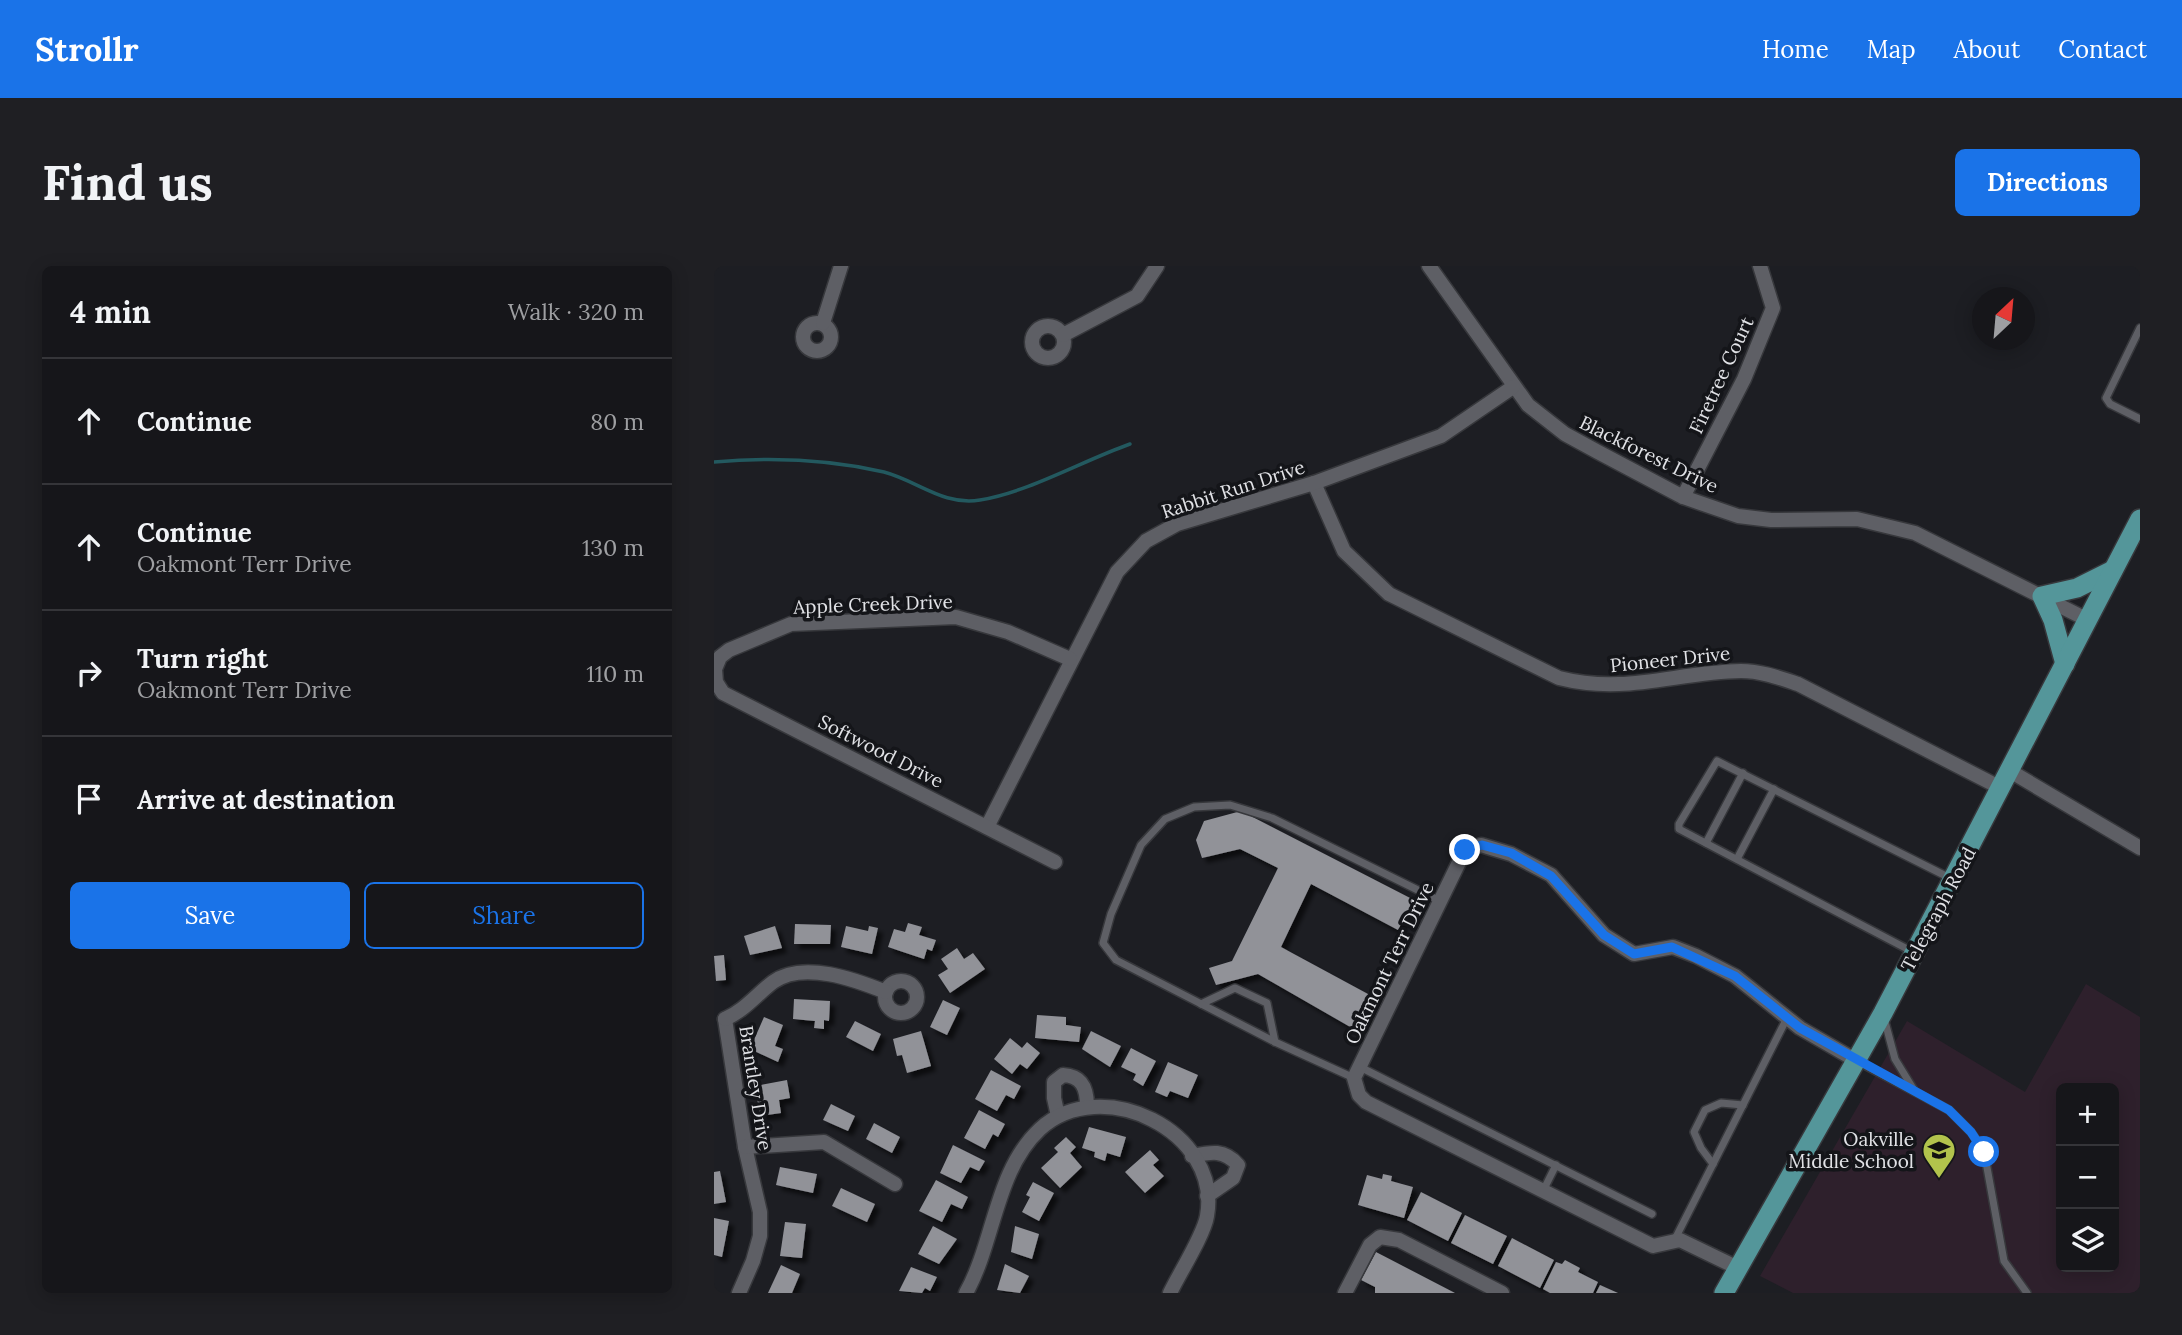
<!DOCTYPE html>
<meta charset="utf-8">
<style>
:root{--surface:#16161a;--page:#1f1f23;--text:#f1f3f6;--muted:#9e9fa2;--line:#353539;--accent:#1a73e8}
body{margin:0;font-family:Lora,serif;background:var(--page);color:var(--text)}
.controls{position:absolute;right:21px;bottom:21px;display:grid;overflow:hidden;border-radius:10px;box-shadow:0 4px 18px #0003}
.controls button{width:63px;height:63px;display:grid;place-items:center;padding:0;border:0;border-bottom:2px solid var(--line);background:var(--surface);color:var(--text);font:35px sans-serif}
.compass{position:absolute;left:1258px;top:21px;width:63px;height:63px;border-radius:50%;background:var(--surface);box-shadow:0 4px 18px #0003;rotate:26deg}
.stop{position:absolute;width:21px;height:21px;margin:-16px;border:5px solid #1a73e8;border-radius:50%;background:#fff}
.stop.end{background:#1a73e8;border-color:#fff;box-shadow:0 2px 7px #0008}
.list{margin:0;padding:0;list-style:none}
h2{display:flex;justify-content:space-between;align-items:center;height:91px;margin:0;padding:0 28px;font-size:30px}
h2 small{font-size:23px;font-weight:400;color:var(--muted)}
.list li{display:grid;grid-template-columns:46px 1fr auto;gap:21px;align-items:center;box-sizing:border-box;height:126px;padding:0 28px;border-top:2px solid var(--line)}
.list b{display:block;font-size:26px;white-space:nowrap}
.list p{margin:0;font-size:23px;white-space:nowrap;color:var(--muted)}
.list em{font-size:23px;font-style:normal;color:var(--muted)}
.actions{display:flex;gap:14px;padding:21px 28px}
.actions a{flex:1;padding:16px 0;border:2px solid var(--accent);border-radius:10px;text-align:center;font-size:24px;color:var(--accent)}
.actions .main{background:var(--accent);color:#fff}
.icon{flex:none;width:38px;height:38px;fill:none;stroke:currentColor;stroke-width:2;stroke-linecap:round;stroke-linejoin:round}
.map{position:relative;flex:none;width:1426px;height:1027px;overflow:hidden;border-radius:10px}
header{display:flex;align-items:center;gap:42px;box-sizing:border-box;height:98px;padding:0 35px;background:var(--accent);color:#fff}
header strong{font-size:33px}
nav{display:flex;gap:38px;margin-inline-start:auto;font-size:24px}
.intro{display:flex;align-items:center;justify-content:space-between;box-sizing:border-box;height:168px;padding:0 42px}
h1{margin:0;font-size:49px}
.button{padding:18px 32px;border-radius:10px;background:var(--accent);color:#fff;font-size:24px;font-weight:700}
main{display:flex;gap:42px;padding:0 42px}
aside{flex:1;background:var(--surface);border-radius:10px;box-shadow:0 4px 18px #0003}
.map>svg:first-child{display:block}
</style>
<header>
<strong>Strollr</strong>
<nav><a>Home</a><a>Map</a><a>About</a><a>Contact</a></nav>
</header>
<div class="intro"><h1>Find us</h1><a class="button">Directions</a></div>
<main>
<aside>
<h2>4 min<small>Walk · 320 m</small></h2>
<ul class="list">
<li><svg class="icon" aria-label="ahead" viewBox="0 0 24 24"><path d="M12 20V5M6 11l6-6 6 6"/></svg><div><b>Continue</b></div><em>80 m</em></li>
<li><svg class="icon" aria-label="ahead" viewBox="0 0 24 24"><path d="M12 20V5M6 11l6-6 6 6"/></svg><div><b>Continue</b><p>Oakmont Terr Drive</p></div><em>130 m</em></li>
<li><svg class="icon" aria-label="right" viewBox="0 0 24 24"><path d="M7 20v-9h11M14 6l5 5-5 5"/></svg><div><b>Turn right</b><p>Oakmont Terr Drive</p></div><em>110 m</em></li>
<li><svg class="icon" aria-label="arrive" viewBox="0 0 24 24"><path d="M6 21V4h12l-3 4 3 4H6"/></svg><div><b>Arrive at destination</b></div></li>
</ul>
<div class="actions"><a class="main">Save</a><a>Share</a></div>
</aside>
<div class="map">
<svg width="1426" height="1027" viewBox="0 0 1426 1027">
<defs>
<filter id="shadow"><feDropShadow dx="5" dy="5" stdDeviation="2" flood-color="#0009"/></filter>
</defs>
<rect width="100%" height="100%" fill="#1d1e23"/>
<path fill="#2e202c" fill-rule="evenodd" d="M1372 718 1426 751V1027H1079L1046 1010 1193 755 1311 826ZM1347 822H1400V1001H1347Z"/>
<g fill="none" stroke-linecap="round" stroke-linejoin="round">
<path stroke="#23595f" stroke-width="3.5" d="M0 196C58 191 113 193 170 206 204 215 229 240 266 234 315 226 368 195 416 178"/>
</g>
<g fill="#919298" filter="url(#shadow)">
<polygon points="527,545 700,634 684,664 597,618 567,681 654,728 638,762 544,708 502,719 495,702 518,695 564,602 526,583 488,592 482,574 490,555"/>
<polygon points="194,657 208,661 205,669 222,674 218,685 213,683 210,693 174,681 180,663 191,666"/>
<polygon points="81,658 117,659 116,678 80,678"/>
<polygon points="61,660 68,682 36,689 30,670"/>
<polygon points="132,660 154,665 155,660 164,662 158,688 127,681"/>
<polygon points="243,682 250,693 259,687 271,703 236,727 224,709 234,703 227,693"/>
<polygon points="10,689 12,714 2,715 0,690"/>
<polygon points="80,733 116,735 115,755 110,754 110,763 100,762 101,755 79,753"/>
<polygon points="229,734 246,742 233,769 216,761"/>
<polygon points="323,749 352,751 352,759 367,761 365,776 321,772"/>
<polygon points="50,751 69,759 61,780 69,783 64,796 36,783"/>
<polygon points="141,755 167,768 159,785 132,771"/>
<polygon points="207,765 217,800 193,807 188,789 183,790 179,773"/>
<polygon points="377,765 407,780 396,801 368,783"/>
<polygon points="296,772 308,782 313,776 326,787 313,803 306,798 298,808 280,793"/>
<polygon points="417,782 442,795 429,820 419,814 422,808 407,801"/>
<polygon points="454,796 484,809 474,832 456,825 453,831 441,826"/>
<polygon points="277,804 307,820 300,833 292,829 283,845 261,833"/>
<polygon points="73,814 76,832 65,834 67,847 46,850 41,820"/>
<polygon points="117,838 141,850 134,865 109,854"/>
<polygon points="265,844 291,858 284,871 279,868 271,883 250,872"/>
<polygon points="160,857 186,871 178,887 152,873"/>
<polygon points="375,861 412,871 406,891 393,887 391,895 380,891 381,886 368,882"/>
<polygon points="352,871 362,881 356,887 368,901 346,922 327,902 344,886 340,882"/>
<polygon points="239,879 271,895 265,905 256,901 247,917 226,907"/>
<polygon points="436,884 445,894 439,899 450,910 431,927 411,906"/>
<polygon points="66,901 103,908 99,927 62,919"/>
<polygon points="6,905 12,936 0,938 0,906"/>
<polygon points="669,908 678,910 677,915 699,921 690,952 644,939 653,909 668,913"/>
<polygon points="222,914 254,931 248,943 237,938 228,956 205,945"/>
<polygon points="319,916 340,927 325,955 308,946 316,931 312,929"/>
<polygon points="127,922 161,938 153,956 118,940"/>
<polygon points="707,926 748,947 734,975 693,954"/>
<polygon points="751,949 793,970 779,998 737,977"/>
<polygon points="0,952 15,955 8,991 0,989"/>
<polygon points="71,956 92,958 88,992 66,990"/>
<polygon points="219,960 243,973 225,998 204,988"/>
<polygon points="301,960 325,968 318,993 297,986"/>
<polygon points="798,972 840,994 826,1022 784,1000"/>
<polygon points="662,986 741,1027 661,1027 661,1021 647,1014"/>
<polygon points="851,994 866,1002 864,1006 884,1016 879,1027 836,1027 829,1023 842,996 848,998"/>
<polygon points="291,998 315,1010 306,1027 283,1024"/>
<polygon points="67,999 86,1008 78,1027 54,1027"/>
<polygon points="197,1001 223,1011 216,1025 211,1022 208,1027 185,1025"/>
<polygon points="886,1019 904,1027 882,1027"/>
</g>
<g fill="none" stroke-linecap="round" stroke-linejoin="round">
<defs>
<g id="service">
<polyline points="1426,62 1392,132 1396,138 1426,153"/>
<polyline points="992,577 1029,507"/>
<polyline points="1023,593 1060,523"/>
<polyline points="1199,686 965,563 965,558 1003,495 1236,612"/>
<polyline points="487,738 521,722 553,737 561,776"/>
<polyline points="1170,752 1181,793 1200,824"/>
<polyline points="1143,795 1235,844 1257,866 1270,885 1290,995 1313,1027"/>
<polyline points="646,801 938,948"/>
<polyline points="640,812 561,776 402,694 389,677 397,648 427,579 451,553 480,541 516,539 558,552 726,635"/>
<polyline points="999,898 987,882 980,866 991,844 1007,837 1029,839"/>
<polyline points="829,925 842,899"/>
<polyline points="961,973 1073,752"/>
</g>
<g id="minor">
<polyline points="715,0 814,139 851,168 884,186 969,231 1024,250 1057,254 1143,253 1201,267 1374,354"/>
<circle cx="103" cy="71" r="14"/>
<polyline points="109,57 127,0"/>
<circle cx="334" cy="76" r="16"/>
<polyline points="349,69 423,30 443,0"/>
<path d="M600 217 630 285 675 328 845 412C912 429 962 406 1027 405 1047 405 1066 412 1084 418L1287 522"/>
<polyline points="969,231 1030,113 1059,42 1046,0"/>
<polyline points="1296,505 1426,582"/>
<polyline points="273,561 403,306 432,275 463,258 600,217 727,170 799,121"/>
<polyline points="341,596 9,427 2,416 1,403 6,391 15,384 77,358 242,351 294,366 356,393"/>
<circle cx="187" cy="731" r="16"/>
<polyline points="11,753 31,881 46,946 46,970 39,995 25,1027"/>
<path d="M11 753C31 744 42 729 59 716 89 694 142 714 172 726"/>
<path d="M344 850 340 832V816L349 809C368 810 373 822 373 840"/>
<polyline points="31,881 110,876 181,918"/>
<path d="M478 890C497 886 510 883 524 899L519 912 493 930"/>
<polyline points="1024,1002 966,974 939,980 652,836 645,829 640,812 751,584 767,579 797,588 837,609 890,669 920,688 959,681 982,690 1021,710 1086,762 1143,795"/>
<path d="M252 1027C281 975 281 905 326 863 387 807 508 865 493 950 490 969 465 1008 456 1027"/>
<polyline points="631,1027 656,979 666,971 685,974 788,1027"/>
</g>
<g id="primary">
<polyline points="1351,398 1339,354 1328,330 1363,322 1399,304"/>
<polyline points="1010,1027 1169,747 1426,253"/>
</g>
</defs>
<use href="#service" stroke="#37383c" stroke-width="10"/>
<use href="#minor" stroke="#37383c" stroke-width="17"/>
<use href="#primary" stroke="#37383c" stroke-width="22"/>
<use href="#service" stroke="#5e5f65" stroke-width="7"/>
<use href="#minor" stroke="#5e5f65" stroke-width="14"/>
<use href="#primary" stroke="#54969a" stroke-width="19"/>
</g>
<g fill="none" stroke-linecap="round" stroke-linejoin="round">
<polyline stroke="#1a73e8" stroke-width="9" points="751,584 768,579 797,587 837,610 890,669 920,688 958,681 1021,710 1086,762 1235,844 1257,866 1270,886"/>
</g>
<defs>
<symbol id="school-pin" viewBox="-11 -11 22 30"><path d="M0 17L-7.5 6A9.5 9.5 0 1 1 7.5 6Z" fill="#b2c34c" stroke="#141519"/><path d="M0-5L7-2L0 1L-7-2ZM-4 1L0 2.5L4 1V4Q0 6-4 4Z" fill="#111"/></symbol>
</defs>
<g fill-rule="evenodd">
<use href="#school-pin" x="1206" y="865" width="38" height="52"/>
</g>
<g text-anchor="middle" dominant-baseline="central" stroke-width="7" stroke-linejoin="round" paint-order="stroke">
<g font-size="19" fill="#e1e2e6" stroke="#141519">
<text transform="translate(1007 109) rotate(-65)">Firetree Court</text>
<text transform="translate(935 188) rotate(26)">Blackforest Drive</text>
<text transform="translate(519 223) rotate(-18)">Rabbit Run Drive</text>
<text transform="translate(159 338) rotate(-2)">Apple Creek Drive</text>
<text transform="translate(956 393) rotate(-6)">Pioneer Drive</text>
<text transform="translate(167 485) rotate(27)">Softwood Drive</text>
<text transform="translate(1224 643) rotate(-62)">Telegraph Road</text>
<text transform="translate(675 697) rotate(-64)">Oakmont Terr Drive</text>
<text transform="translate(42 822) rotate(81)">Brantley Drive</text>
</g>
<g font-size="19" fill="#e1e2e6" stroke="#141519" text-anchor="end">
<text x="1200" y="873">Oakville<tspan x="1200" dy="22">Middle School</tspan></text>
</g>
</g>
</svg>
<div class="controls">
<button>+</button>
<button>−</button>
<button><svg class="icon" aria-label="layers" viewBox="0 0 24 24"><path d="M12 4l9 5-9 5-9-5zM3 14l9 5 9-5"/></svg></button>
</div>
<svg class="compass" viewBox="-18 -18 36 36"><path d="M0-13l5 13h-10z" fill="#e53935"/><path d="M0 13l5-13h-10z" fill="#9e9fa2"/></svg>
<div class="stop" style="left:1270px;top:886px"></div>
<div class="stop end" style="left:751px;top:584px"></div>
</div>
</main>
